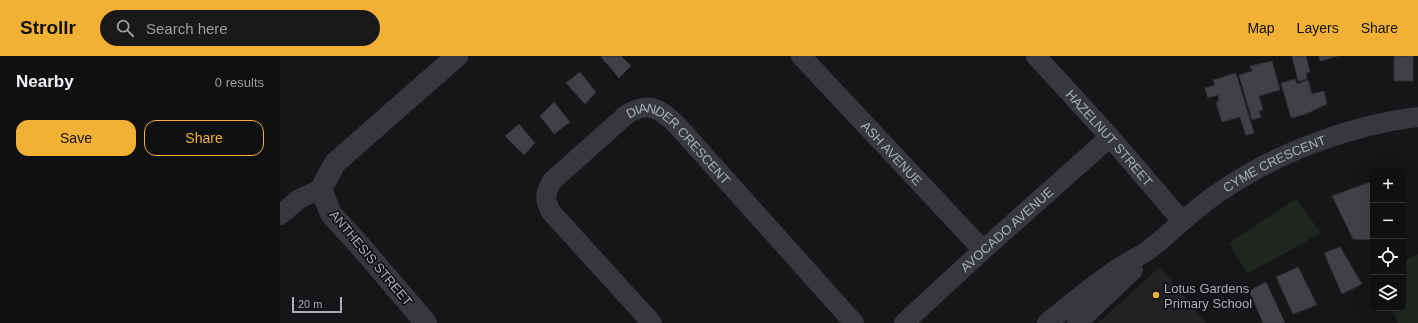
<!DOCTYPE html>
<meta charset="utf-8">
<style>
:root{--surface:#101012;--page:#19191b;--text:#f1f3f6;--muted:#9c9d9f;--line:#303032;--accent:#f2b134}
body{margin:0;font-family:Helvetica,sans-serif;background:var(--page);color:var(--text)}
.controls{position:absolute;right:12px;bottom:12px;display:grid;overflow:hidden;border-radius:8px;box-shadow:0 4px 16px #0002}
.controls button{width:36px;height:36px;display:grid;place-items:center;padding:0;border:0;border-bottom:1px solid var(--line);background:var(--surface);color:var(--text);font:20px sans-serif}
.scale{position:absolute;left:12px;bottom:10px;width:50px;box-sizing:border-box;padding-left:4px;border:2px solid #a8adb8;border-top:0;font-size:11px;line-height:14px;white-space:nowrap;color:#a8adb8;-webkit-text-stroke:3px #111113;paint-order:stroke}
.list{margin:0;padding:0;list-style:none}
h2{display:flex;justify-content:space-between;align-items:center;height:52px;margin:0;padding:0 16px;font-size:17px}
h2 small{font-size:13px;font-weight:400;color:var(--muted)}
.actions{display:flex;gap:8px;padding:12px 16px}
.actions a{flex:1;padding:9px 0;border:1px solid var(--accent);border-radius:12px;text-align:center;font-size:14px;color:var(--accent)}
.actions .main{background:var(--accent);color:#111}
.icon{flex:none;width:22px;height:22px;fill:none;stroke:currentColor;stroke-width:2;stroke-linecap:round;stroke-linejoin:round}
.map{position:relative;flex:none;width:1138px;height:267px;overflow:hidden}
header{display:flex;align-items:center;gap:24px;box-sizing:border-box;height:56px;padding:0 20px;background:var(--accent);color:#111}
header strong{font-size:19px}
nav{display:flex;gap:22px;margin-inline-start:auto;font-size:14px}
.search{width:280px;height:36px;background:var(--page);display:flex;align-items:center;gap:10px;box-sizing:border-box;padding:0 14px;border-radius:22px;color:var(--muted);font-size:15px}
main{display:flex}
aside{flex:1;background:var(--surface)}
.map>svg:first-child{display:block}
</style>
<header>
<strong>Strollr</strong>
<div class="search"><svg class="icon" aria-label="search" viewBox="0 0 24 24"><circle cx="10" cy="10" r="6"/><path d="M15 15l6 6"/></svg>Search here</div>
<nav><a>Map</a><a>Layers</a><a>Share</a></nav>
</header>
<main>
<aside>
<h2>Nearby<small>0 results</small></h2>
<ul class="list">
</ul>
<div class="actions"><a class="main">Save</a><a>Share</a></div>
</aside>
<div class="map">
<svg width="1138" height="267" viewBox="0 0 1138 267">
<rect width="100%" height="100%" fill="#161618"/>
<polygon fill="#222225" points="880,211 926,267 818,267"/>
<g fill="#1e261f">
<polygon points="1016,143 1041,177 967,218 949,187"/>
<polygon points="1137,198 1138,199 1138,267 1118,267 1111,252 1123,252 1123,205"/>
</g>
<g fill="#404145" stroke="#303034">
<polygon points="322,0 341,0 351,10 339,22 321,1"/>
<polygon points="1012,0 1026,0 1030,16 1026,17 1027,23 1018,25"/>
<polygon points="1039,0 1058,0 1040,5"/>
<rect x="1114" y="0" width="19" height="25"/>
<polygon points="992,5 1000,34 979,40 983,54 979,55 981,61 972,64 959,19 972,15 970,10"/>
<polygon points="300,16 316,36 305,48 286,27"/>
<polygon points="956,17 974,77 966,79 960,61 942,66 936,46 939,45 938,39 928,42 925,32 935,29 933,24"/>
<polygon points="1015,23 1017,28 1028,24 1032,38 1044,35 1047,48 1026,58 1011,62 1001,27"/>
<polygon points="274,46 290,66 274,78 260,60"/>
<polygon points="239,68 255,87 244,99 225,80"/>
<polygon points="1093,125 1093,184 1073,183 1052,140"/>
<polygon points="1060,191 1082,228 1062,238 1044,197"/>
<polygon points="1018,211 1037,249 1013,258 996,221"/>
<polygon points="986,226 1005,267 983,267 969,235"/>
</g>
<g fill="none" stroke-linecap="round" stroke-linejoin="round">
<g stroke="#37383d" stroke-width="20">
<path id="s1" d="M521 0 703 194"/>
<path id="s2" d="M756 0 830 81 902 165"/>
<polyline points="0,159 19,143 41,133"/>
<path id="s3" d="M372 267 271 156C264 143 265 138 272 125L346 59C368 45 379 52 396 68L574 267"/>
<path id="s4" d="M624 267 703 194 830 81"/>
<path id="s5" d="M767 267C789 249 811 231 834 215 845 207 859 201 870 193 894 174 915 152 941 135 996 97 1071 69 1138 61"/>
<polyline points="797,267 853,214"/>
</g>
<polyline stroke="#37383d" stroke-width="22" points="146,267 82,192 51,158 41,133 55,107 177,0"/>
</g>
<circle fill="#f2b134" stroke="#111113" stroke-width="1.5" cx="876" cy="239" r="4"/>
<g text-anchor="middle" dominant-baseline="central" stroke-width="3.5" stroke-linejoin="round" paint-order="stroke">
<g font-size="13" fill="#a8adb8" stroke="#111113">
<text stroke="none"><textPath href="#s2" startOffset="110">HAZELNUT STREET</textPath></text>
<text stroke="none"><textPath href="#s3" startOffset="350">DIANDER CRESCENT</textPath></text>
<text stroke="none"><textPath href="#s1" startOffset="133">ASH AVENUE</textPath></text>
<text stroke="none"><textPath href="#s5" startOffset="279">CYME CRESCENT</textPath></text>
<text stroke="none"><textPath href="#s4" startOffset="139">AVOCADO AVENUE</textPath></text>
<text transform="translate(91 202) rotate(50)">ANTHESIS STREET</text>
</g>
<g font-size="13" fill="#a8adb8" stroke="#111113" text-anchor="start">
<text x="884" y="232">Lotus Gardens<tspan x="884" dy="15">Primary School</tspan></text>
</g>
</g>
</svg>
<div class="controls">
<button>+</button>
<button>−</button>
<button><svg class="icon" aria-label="locate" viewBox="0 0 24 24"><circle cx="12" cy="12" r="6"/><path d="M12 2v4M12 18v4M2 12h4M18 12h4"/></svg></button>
<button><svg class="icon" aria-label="layers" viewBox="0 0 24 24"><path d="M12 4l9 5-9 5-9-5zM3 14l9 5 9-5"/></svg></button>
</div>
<div class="scale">20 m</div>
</div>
</main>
